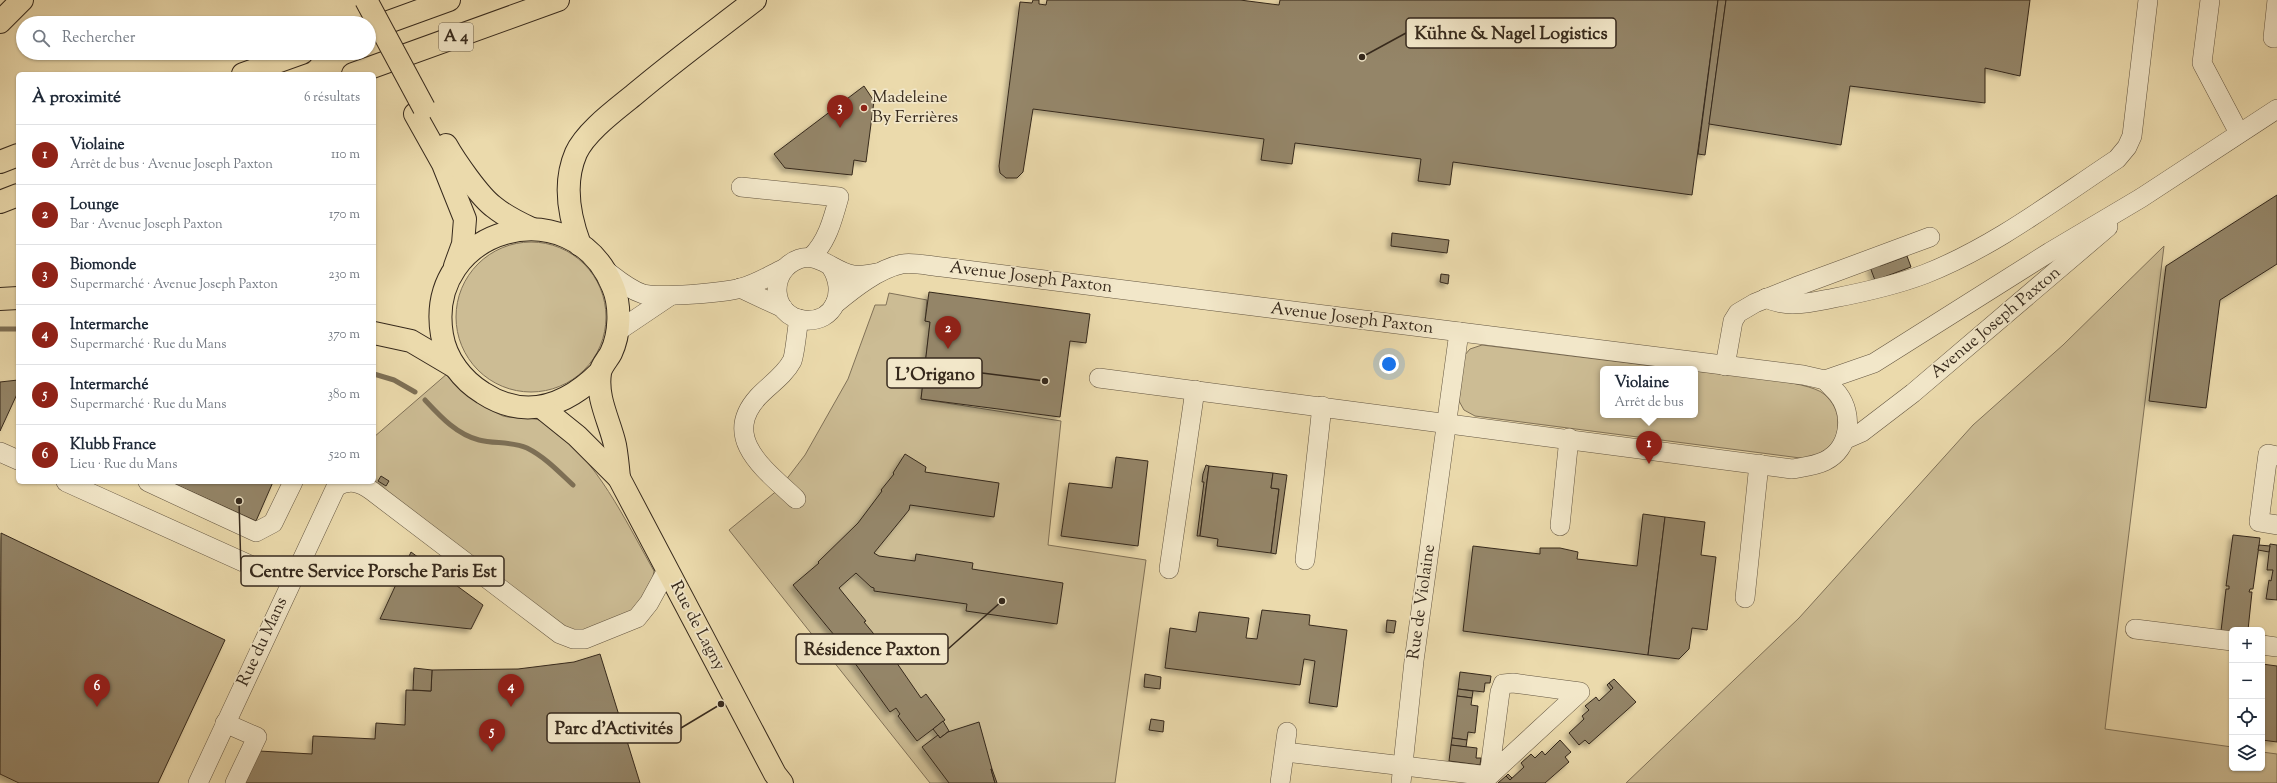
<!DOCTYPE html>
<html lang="fr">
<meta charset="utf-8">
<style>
:root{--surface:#fff;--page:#f6f6f7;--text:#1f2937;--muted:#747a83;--line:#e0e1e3;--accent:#8f2418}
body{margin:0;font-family:"Sorts Mill Goudy",serif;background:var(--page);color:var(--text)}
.controls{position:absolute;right:12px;bottom:12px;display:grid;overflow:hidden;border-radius:6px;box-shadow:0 1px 3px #0004}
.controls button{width:36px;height:36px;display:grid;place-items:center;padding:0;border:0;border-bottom:1px solid var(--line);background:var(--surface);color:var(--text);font:20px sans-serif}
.you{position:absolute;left:1389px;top:364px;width:14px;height:14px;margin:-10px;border:3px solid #fff;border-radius:50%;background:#1a73e8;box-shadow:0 0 0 6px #1a73e833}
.badge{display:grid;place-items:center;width:26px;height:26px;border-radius:50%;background:var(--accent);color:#fff;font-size:13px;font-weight:700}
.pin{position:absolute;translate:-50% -33px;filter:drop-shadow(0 1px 2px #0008)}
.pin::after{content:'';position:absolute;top:21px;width:14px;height:12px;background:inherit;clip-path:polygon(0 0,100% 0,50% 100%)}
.popup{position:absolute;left:1600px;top:366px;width:98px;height:52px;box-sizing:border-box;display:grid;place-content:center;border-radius:6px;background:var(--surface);filter:drop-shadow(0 1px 3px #0005);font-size:13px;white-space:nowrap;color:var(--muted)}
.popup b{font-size:15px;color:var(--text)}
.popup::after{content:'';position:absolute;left:50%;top:100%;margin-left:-8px;border:8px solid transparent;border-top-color:var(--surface)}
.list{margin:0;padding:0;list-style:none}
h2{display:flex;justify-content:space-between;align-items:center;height:52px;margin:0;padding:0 16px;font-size:17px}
h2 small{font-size:13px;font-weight:400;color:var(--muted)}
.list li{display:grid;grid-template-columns:26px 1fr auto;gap:12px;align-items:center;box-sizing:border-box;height:60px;padding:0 16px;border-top:1px solid var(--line)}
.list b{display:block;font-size:15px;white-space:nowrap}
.list p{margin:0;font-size:13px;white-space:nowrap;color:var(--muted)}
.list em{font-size:13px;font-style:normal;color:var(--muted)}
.icon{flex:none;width:22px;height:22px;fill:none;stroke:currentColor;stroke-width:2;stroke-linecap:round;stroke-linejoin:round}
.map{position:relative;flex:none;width:2277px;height:783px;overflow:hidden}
.search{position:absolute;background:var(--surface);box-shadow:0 1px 3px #0004;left:16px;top:16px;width:360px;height:44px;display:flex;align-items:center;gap:10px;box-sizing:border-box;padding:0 14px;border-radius:22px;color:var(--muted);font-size:15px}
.panel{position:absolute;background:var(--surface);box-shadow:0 1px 3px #0004;left:16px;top:72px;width:360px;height:412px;border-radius:6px}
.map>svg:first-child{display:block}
</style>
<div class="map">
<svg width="2277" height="783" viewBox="0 0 2277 783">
<defs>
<filter id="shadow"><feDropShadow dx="-3.5" dy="3.5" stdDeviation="2" flood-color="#0004"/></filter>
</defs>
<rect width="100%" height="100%" fill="#ebdaac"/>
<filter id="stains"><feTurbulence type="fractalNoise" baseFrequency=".005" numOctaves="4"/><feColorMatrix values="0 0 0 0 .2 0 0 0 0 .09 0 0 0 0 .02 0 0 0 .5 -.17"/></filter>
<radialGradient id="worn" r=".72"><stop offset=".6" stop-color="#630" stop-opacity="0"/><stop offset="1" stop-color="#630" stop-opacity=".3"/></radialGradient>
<g fill="#ccbc94" stroke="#817258">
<circle cx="531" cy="317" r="75"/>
<polygon points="2164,246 2105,729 2232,747 2232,768 2262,768 2262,752 2277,754 2277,783 1626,783 1799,618 1973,425 2063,345"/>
<polygon points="889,293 927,300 925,321 930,322 921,399 1061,421 1048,545 1146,560 1115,783 930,783 729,530 779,489 805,455 848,379 875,305 886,305"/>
<path d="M1482 345 1677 369H1603V415H1695V371C1721 374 1808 380 1824 394 1833 402 1838 411 1838 423 1839 443 1824 452 1808 459L1475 416 1464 410 1459 401 1464 356 1470 349Z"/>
<path d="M448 373C463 385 485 409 503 416 517 420 535 415 548 424 598 461 624 518 654 571L652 581 631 615 575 635 374 482V437Z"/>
</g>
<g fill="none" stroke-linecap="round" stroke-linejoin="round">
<g stroke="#7d6f55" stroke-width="5">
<polyline points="0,329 18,329"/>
<polyline points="374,374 394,380 415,392"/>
<path d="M425 400C440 416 456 434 479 440 494 444 512 441 527 448 545 457 559 472 573 485"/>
</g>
</g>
<g fill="#948567" stroke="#36291c" filter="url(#shadow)">
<polygon points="1033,0 1039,0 1039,4 1046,5 1047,0 1240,0 1279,5 1280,0 1718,0 1692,195 1453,162 1450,185 1418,181 1421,159 1295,143 1292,164 1261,160 1264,139 1033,109 1023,172 1017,178 1006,178 1000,173 999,166 1020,2 1032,3"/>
<polygon points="1718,0 1726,0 1705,155 1698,154"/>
<polygon points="1726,0 2030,0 2020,76 1985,68 1985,103 1850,86 1841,145 1709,124"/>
<polygon points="864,86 874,101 866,162 854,160 852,175 785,168 774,154"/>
<polygon points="2277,195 2277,264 2220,300 2206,408 2149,401 2166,266"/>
<polygon points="1392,233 1449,240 1447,253 1391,246"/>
<polygon points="1907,256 1911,267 1884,277 1876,283 1870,267 1879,263 1880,266"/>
<polygon points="1441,274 1449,275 1448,284 1440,282"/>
<polygon points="929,292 1090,314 1086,343 1070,341 1060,417 921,399 930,322 925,321"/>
<polygon points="18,380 18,392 0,431 0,382"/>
<polygon points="905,454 926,467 925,472 999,483 994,517 910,505 909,510 874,553 879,556 915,561 916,554 973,563 972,569 1063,583 1057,624 966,611 967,604 874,591 874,588 871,587 856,573 839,588 866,621 864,622 892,656 921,698 926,694 945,720 917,741 898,716 900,714 896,708 890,712 839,641 793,585 819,563 818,562 858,523 882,491 881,490 894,474 893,473"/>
<polygon points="1116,457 1148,461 1138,546 1061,536 1069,483 1112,488"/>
<polygon points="1206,465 1209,466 1200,536 1197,536 1204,482 1202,482 1203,474"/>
<polygon points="1209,466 1273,473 1271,488 1279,489 1271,553 1217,546 1218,539 1200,536"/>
<polygon points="1273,473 1287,475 1276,554 1271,553 1279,489 1271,488"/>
<polygon points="381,476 389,481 386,486 378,481"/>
<polygon points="170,482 273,482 256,521"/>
<polygon points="1643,514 1665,517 1648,655 1463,631 1473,546 1540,554 1540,548 1560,548 1578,552 1577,559 1637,566"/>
<polygon points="1665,517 1705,522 1701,555 1716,557 1707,630 1692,628 1689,649 1679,659 1648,655"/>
<polygon points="1,533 225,640 158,783 19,783 0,774"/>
<polygon points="2233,535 2260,538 2253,589 2250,589 2249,592 2252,592 2248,630 2232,630 2232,633 2221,631 2226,589 2229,589 2229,586 2226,586"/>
<polygon points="2270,544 2277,545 2277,600 2266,599 2269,580 2271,581 2273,570 2267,570"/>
<polygon points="2259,545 2270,546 2269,552 2258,550"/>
<polygon points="411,552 483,605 471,629 380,619"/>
<polygon points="1262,610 1310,615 1309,625 1347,630 1337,707 1309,703 1315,661 1304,659 1300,685 1165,668 1170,628 1196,632 1199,612 1249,618 1246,638 1257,639"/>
<polygon points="1387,620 1396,621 1394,633 1386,632"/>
<polygon points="600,654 640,783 244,783 259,751 312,754 313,736 375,739 376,723 405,725 406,690 431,691 432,670 518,669 574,662"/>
<polygon points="2262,664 2277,666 2277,742 2262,740"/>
<polygon points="414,668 432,670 431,691 413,690"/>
<polygon points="1460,672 1491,676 1490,683 1485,683 1484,692 1458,689"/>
<polygon points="1145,674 1161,677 1160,689 1144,687"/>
<polygon points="1614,679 1636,702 1589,744 1585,740 1579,745 1569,733 1584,719 1582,716 1589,710 1585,706 1596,697 1599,701 1613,688 1609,683"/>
<polygon points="1609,683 1613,688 1611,690 1607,685"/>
<polygon points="1458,689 1473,691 1472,698 1457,696"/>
<polygon points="1457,696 1472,698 1471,705 1478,706 1475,733 1468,732 1467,740 1452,738"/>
<polygon points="1151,719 1164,721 1163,732 1149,730"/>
<polygon points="943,721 949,731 940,738 933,729"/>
<polygon points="979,722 992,769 991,769 995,783 949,783 922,747 938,735 940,738 948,732"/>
<polygon points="1452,738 1467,740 1466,747 1451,745"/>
<polygon points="1560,740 1571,752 1565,757 1569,762 1545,783 1498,783 1506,776 1510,780 1524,767 1521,763 1531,754 1535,758 1542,751 1545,755"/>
<polygon points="1451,745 1477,748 1476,758 1481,758 1480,765 1449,761"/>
<polygon points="991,769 992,769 997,783 995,783"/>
<polygon points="1508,774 1512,778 1510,780 1506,776"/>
</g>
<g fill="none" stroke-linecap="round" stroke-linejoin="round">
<defs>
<g id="minor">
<polyline points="2210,0 2202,63 2239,133"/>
<polyline points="2273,38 2277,0"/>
<path d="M741 187 839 197C833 219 827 242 811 257"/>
<path d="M831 267C847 291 835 323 804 320 770 316 768 270 799 259 819 252 834 272 853 275 860 276 870 274 877 273"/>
<path d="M604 269C616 278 628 289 643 294 660 298 723 293 741 288 756 284 769 276 783 269"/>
<polyline points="740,288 783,308"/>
<path d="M1766 298C1787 309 1812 302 1834 298 1865 292 1896 285 1925 274 1994 247 2055 200 2117 159L2127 147 2132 136 2148 0"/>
<path d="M835 304C853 289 878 269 902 264 914 262 930 266 942 267L1803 375 1825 380 1874 363 2050 252 2141 198 2277 109"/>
<polyline points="618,331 670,296"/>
<polyline points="1725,366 1733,321 1738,313 1755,303 1795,287 1930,237"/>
<path d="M1099 378 1792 469C1803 467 1815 466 1825 461 1850 449 1854 415 1838 394 1834 389 1829 385 1825 380"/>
<polyline points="1846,439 1862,432 1913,393 2108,227"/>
<polyline points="0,452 18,460"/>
<polyline points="2277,456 2268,454 2259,522 2277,525"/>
<polyline points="66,482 272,575"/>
<polyline points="148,482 256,532 273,523 293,482"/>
<path d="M796 499C767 471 720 439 758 397 769 385 784 376 792 361 795 355 797 328 799 319"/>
<polyline points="1560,526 1569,438"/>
<polyline points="1305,560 1322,406"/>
<polyline points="1169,569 1195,390"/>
<polyline points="1745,598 1759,464"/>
<polyline points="2135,629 2232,641"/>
<polyline points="2262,645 2277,647"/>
<polyline points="225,723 257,737 235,783"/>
<polyline points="1285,752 1489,776 1580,692 1513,683 1503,684 1500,692 1489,776"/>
<path d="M198 783 336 487C349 479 360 482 372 491L560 634 573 639H585L637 618 649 603 667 570"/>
<polyline points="1280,783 1287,732"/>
<polyline points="1401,783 1414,661 1459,332"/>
</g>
<g id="major">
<polyline points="415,114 443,164 465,219 463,244 455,266"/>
<path d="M446 145C455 161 480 197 494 207 505 216 519 223 532 229"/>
<path d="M600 372C567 405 526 421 483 393 462 380 446 359 442 335 424 228 572 186 613 287 621 306 620 334 611 353 608 359 601 366 600 373 596 398 610 422 615 445 617 456 618 467 619 478"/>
<polyline points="541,407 577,436 619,478 775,774 782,783"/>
</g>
<g id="highway">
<polyline points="0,22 22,0"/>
<polyline points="369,29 449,0"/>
<polyline points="243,74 302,53"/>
<polyline points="353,74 558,0"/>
<polyline points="0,162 18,155"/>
<polyline points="0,202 18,195"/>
<path d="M580 245C569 216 563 183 576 153 586 131 617 109 635 94 674 61 715 31 755 0"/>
<polyline points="0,299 18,298"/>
<polyline points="374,333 411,341 455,367"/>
</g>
</defs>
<use href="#minor" stroke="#635540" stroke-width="20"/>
<use href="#major" stroke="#36291c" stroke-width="24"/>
<use href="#highway" stroke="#36291c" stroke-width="24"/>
<use href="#minor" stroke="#f2e7c9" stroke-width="19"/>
<use href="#major" stroke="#ebdaac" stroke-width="22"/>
<use href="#highway" stroke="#ebdaac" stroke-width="22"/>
<defs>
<polyline id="major-bridge" points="366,0 424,108"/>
</defs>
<use href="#major-bridge" stroke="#36291c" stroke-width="24" stroke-linecap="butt"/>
<use href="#major-bridge" stroke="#ebdaac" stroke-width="22"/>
</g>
<circle fill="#8f2418" stroke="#f2e7c9" stroke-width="1.5" cx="864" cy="108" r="4"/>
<g text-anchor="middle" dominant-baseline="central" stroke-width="3.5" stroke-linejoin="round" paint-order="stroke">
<rect fill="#f2e7c9" stroke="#6e6250" stroke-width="1" x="439" y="23" width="34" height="28" rx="3"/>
<g font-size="16" font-weight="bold" fill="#36291c">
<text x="456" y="37">A 4</text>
</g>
<g font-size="17" fill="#36291c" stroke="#f2e7c9" text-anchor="start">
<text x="872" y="98">Madeleine<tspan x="872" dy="20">By Ferrières</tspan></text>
</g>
<g font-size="17" fill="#36291c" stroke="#f2e7c9">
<text transform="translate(1031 278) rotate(7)">Avenue Joseph Paxton</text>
<text transform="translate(1352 319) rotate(7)">Avenue Joseph Paxton</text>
<text transform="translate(1996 323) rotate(-40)">Avenue Joseph Paxton</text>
<text transform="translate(1422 602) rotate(-82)">Rue de Violaine</text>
<text transform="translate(697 626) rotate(62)">Rue de Lagny</text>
<text transform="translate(263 642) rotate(-65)">Rue du Mans</text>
</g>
</g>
<path fill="none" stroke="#36291c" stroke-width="1.5" d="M1362 57L1406 33M1045 381L982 373M239 501L241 571M1002 601L948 649M721 704L681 728"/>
<g fill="#36291c" stroke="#f2e7c9" stroke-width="1.5">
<circle cx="1362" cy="57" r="4"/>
<circle cx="1045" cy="381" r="4"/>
<circle cx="239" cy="501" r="4"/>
<circle cx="1002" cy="601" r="4"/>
<circle cx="721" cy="704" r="4"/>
</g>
<g fill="#f2e7c9" stroke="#36291c" stroke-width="1.5">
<rect x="1406" y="18" width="210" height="30" rx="4"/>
<rect x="887" y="358" width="95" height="30" rx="4"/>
<rect x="241" y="556" width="263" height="30" rx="4"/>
<rect x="796" y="634" width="152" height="30" rx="4"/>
<rect x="547" y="713" width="134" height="30" rx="4"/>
</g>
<g font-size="18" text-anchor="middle" font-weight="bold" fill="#36291c">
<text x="1511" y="39">Kühne &amp; Nagel Logistics</text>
<text x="935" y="380">L'Origano</text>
<text x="373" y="577">Centre Service Porsche Paris Est</text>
<text x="872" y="655">Résidence Paxton</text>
<text x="614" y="734">Parc d'Activités</text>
</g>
<rect width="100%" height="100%" filter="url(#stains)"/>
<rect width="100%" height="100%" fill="url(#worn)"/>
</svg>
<div class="controls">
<button>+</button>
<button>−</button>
<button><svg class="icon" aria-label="locate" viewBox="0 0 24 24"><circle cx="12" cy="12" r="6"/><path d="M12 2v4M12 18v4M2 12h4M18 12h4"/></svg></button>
<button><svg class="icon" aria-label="layers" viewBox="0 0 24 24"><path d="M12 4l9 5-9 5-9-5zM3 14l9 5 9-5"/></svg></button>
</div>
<div class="you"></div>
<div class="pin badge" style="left:1649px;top:464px">1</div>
<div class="popup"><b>Violaine</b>Arrêt de bus</div>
<div class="pin badge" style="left:948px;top:349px">2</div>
<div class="pin badge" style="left:840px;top:128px">3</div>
<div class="pin badge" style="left:511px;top:707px">4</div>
<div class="pin badge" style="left:492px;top:752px">5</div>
<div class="pin badge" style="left:97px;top:707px">6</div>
<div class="search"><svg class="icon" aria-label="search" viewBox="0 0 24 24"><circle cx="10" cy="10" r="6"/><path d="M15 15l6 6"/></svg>Rechercher</div>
<section class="panel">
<h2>À proximité<small>6 résultats</small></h2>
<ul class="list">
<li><span class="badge">1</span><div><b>Violaine</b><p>Arrêt de bus · Avenue Joseph Paxton</p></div><em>110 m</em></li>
<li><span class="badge">2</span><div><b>Lounge</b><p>Bar · Avenue Joseph Paxton</p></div><em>170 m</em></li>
<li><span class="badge">3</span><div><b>Biomonde</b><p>Supermarché · Avenue Joseph Paxton</p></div><em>230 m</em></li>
<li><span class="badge">4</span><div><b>Intermarche</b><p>Supermarché · Rue du Mans</p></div><em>370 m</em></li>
<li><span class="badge">5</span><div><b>Intermarché</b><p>Supermarché · Rue du Mans</p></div><em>380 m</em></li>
<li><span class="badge">6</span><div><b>Klubb France</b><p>Lieu · Rue du Mans</p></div><em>520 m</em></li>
</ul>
</section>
</div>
